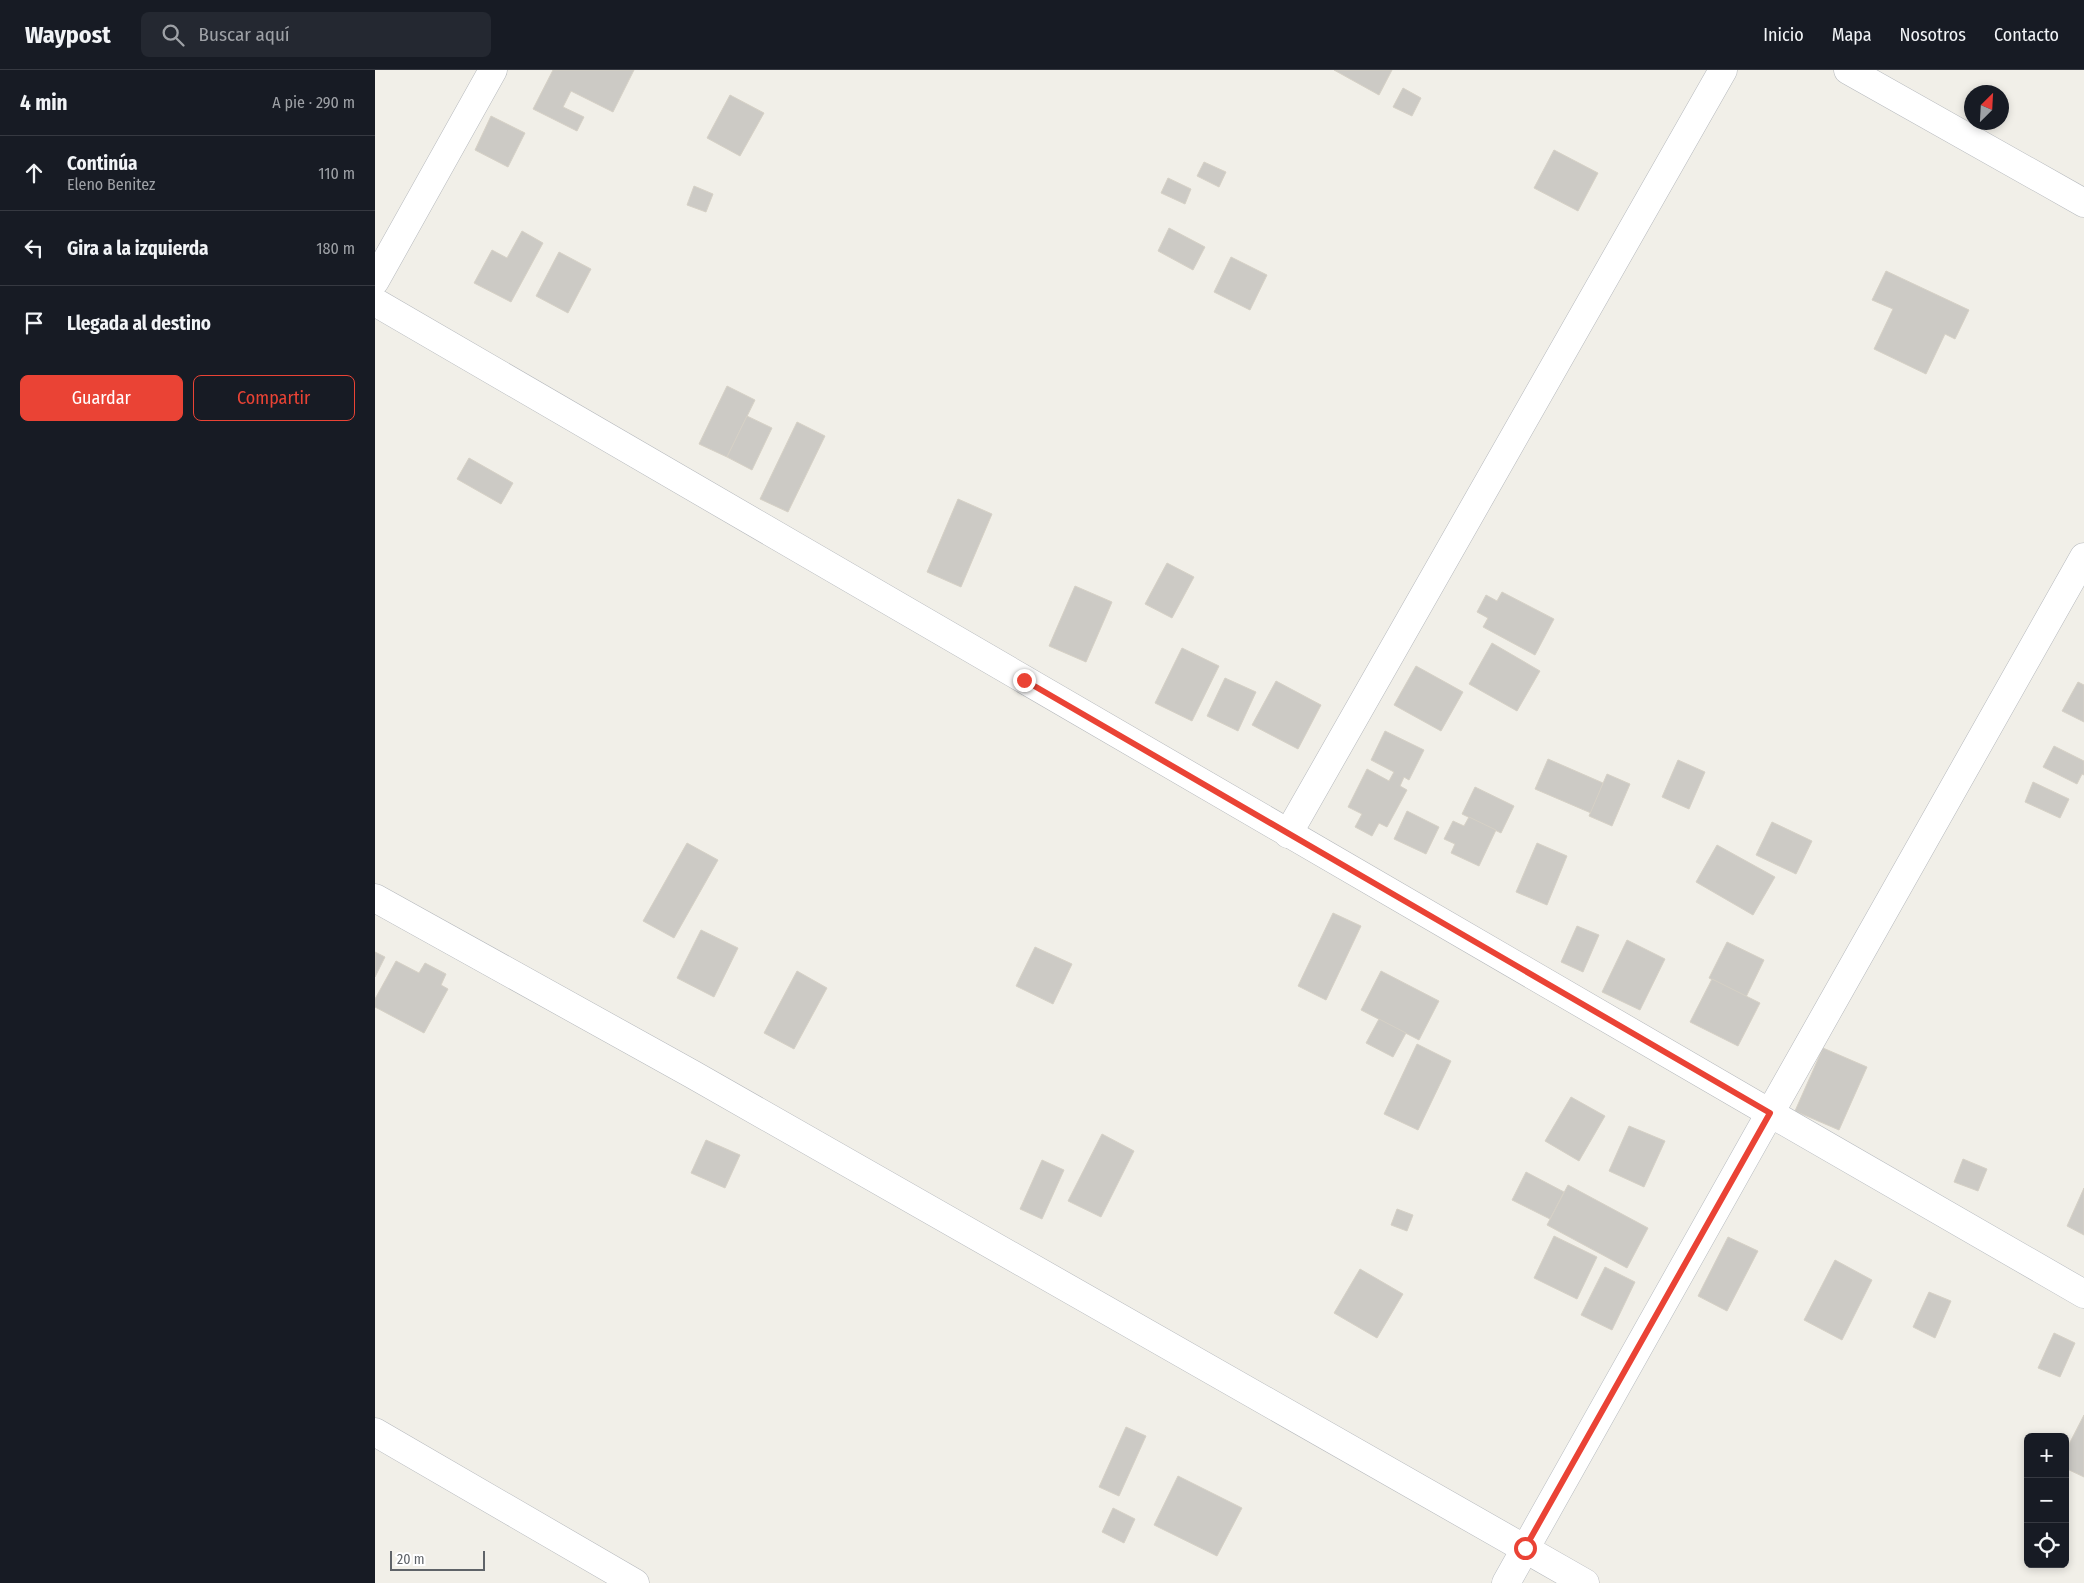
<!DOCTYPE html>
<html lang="es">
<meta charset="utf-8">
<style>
:root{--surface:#171b24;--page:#242831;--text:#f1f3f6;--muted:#9ea1a6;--line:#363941;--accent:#ea4335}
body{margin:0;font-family:"Fira Sans Condensed",sans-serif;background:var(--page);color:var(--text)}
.controls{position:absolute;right:15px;bottom:15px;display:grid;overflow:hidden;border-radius:8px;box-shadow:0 2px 8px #0003}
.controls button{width:45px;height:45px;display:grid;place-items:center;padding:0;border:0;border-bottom:1px solid var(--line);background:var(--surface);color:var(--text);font:25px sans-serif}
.compass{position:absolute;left:1589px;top:15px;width:45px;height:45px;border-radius:50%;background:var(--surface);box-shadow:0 2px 8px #0003;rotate:24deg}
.scale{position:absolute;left:15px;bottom:12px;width:95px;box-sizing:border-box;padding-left:5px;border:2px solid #5f6368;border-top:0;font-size:14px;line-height:18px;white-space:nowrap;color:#5f6368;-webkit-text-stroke:4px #fff;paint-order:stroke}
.stop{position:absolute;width:15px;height:15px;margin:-11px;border:4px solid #ea4335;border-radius:50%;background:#fff}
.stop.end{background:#ea4335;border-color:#fff;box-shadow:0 1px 5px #0008}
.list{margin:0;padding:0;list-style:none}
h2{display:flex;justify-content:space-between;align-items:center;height:65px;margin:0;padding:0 20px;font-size:21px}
h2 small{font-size:16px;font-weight:400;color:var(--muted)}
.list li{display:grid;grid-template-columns:32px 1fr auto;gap:15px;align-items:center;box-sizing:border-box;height:75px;padding:0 20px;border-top:1px solid var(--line)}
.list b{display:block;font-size:19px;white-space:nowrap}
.list p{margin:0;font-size:16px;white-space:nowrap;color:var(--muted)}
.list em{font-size:16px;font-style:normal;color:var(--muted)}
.actions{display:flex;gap:10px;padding:15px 20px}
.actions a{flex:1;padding:11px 0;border:1px solid var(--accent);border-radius:8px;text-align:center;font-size:18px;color:var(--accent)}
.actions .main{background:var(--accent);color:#fff}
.icon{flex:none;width:28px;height:28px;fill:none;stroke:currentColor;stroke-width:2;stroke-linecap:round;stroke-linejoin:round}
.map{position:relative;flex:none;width:1709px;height:1513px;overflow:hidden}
header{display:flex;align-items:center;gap:30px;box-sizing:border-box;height:70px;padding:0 25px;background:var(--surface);border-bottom:1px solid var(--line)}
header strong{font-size:24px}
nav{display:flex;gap:28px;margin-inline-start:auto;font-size:18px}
.search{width:350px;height:45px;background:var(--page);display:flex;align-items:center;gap:12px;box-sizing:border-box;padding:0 18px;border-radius:8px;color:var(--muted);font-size:19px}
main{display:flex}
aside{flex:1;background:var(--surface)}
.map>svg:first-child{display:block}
</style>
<header>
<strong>Waypost</strong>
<div class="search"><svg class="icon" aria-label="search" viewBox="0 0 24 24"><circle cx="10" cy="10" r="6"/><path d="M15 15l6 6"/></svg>Buscar aquí</div>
<nav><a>Inicio</a><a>Mapa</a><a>Nosotros</a><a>Contacto</a></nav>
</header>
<main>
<aside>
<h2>4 min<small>A pie · 290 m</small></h2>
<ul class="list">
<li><svg class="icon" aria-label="ahead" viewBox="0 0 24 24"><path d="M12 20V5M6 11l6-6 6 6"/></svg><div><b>Continúa</b><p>Eleno Benitez</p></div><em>110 m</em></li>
<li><svg class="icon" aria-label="left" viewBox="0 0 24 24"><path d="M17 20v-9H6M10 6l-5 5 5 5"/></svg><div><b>Gira a la izquierda</b></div><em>180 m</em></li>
<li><svg class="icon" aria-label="arrive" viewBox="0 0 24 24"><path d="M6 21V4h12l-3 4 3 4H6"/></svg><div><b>Llegada al destino</b></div></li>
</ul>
<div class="actions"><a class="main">Guardar</a><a>Compartir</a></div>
</aside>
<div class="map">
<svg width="1709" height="1513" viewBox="0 0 1709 1513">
<rect width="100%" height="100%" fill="#f1efe8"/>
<g fill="#cccac5" stroke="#d6d1c6">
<polygon points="178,0 259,0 238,42 196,21 188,37 209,47 202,61 158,39"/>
<polygon points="959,0 1017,0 1004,25"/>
<polygon points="1028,18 1046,28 1037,46 1018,37"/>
<polygon points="355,25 389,43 365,86 332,68"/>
<polygon points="116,46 150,63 133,97 100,80"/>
<polygon points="1179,80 1223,103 1203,141 1159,118"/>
<polygon points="829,92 851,102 844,117 822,106"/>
<polygon points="793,108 816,119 810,134 786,123"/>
<polygon points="319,116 338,124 331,142 312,135"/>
<polygon points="794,158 830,177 818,200 783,181"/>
<polygon points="147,161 168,173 136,232 99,213 117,180 132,188"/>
<polygon points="184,182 216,199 193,243 161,226"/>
<polygon points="856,187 892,205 875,240 839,222"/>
<polygon points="1511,201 1594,240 1580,269 1570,264 1551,304 1499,279 1518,239 1497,230"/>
<polygon points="352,316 380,330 352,387 324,374"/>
<polygon points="372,346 397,358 377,400 352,387"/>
<polygon points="422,352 450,366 413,442 385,429"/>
<polygon points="94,388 138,413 126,434 82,409"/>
<polygon points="583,429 617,444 586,517 552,502"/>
<polygon points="792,493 819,507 797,548 770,534"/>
<polygon points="700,516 737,532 711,592 674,576"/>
<polygon points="1127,522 1179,549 1160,585 1108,557 1113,548 1102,542 1111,525 1122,531"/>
<polygon points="1117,573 1165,601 1142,641 1094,614"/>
<polygon points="807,578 844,596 817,651 780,633"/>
<polygon points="1041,596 1088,622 1066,661 1019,635"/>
<polygon points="850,608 881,622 863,661 832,646"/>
<polygon points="901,611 946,635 923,679 877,655"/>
<polygon points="1703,612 1709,615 1709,652 1687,641"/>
<polygon points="1010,661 1049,680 1034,710 1029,707 1025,716 1032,720 1012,757 1004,753 997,766 980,757 987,744 973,737 992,699 1014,711 1019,702 996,690"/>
<polygon points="1679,676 1709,691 1709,705 1707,704 1702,714 1668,697"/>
<polygon points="1173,689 1228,713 1216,743 1160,719"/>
<polygon points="1303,690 1330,702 1314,739 1287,727"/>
<polygon points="1232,704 1255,714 1237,756 1214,746"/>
<polygon points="1658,712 1694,729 1685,748 1650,732"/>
<polygon points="1100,717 1139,736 1126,763 1087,744"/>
<polygon points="1032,741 1064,757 1051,784 1019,769"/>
<polygon points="1094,747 1121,760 1104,796 1076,783 1080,774 1069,769 1078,751 1089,756"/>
<polygon points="1397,752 1437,771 1421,804 1381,785"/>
<polygon points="312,773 343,790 299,868 268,851"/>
<polygon points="1162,773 1192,786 1172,835 1141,822"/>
<polygon points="1342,775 1400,807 1378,845 1321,812"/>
<polygon points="958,843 986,856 951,930 923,916"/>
<polygon points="1202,856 1224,865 1208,902 1186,892"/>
<polygon points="326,860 363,878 339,927 302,908"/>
<polygon points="1252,870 1290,889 1265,940 1227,922"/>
<polygon points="1352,872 1389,890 1371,927 1334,908"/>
<polygon points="660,877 697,894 678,934 641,916"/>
<polygon points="0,882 10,887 0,907"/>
<polygon points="21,891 44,903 50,893 71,904 66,915 73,919 49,963 0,937 0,929"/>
<polygon points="422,901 452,918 419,979 389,963"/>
<polygon points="1006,901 1064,931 1044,970 986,940"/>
<polygon points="1337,909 1385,933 1363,976 1315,952"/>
<polygon points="1004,949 1031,963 1018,987 991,973"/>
<polygon points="1042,974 1076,991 1043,1060 1009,1044"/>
<polygon points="1448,978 1492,997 1464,1060 1420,1041"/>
<polygon points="1196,1027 1230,1046 1204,1091 1170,1071"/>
<polygon points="1254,1056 1290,1071 1269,1117 1234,1101"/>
<polygon points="727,1064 759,1081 726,1147 693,1131"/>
<polygon points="331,1070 365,1085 350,1118 316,1103"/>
<polygon points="1588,1089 1612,1099 1603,1121 1579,1112"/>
<polygon points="667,1090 689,1100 667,1149 645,1139"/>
<polygon points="1151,1102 1189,1122 1175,1149 1137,1130"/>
<polygon points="1193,1115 1273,1158 1252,1198 1172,1155"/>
<polygon points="1709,1118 1709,1165 1692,1156"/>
<polygon points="1022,1139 1038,1145 1032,1161 1016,1155"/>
<polygon points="1179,1166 1222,1187 1202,1229 1159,1208"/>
<polygon points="1353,1167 1383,1181 1352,1241 1323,1226"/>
<polygon points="1460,1190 1497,1210 1467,1270 1429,1250"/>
<polygon points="1230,1197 1260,1212 1237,1260 1206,1245"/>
<polygon points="985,1199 1028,1224 1002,1268 959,1243"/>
<polygon points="1554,1222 1576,1231 1560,1268 1538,1257"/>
<polygon points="1679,1263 1700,1273 1685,1307 1663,1298"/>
<polygon points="1709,1345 1709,1407 1690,1398 1690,1382"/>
<polygon points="751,1357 771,1366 744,1426 724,1417"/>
<polygon points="803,1406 867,1438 842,1486 779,1455"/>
<polygon points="738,1438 760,1449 749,1473 727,1462"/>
</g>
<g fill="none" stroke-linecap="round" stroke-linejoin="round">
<defs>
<g id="street">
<polyline points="1473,0 1709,133"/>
<polyline points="0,211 118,0"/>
<polyline points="0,232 1395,1043 1709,487"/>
<polyline points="913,764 1348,0"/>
<polyline points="0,828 317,1004 1210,1513"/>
<polyline points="0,1362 260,1513"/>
</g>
<polyline id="secondary" points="1131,1513 1395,1043 1709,1224"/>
</defs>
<use href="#street" stroke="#b5b8bc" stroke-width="29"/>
<use href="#secondary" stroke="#b6babf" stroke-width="29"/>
<use href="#street" stroke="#fff" stroke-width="28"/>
<use href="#secondary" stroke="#fff" stroke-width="28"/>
</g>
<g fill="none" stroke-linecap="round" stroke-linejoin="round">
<polyline stroke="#ea4335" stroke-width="6" points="649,610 1395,1043 1150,1478"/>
</g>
</svg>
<div class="controls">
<button>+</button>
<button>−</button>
<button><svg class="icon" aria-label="locate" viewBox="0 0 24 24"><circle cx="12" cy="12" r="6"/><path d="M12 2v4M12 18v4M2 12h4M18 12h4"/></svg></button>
</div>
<svg class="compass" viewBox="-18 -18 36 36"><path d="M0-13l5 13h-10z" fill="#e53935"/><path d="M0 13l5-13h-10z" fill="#9ea1a6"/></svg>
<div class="scale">20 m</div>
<div class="stop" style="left:1150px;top:1478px"></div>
<div class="stop end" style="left:649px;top:610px"></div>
</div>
</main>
